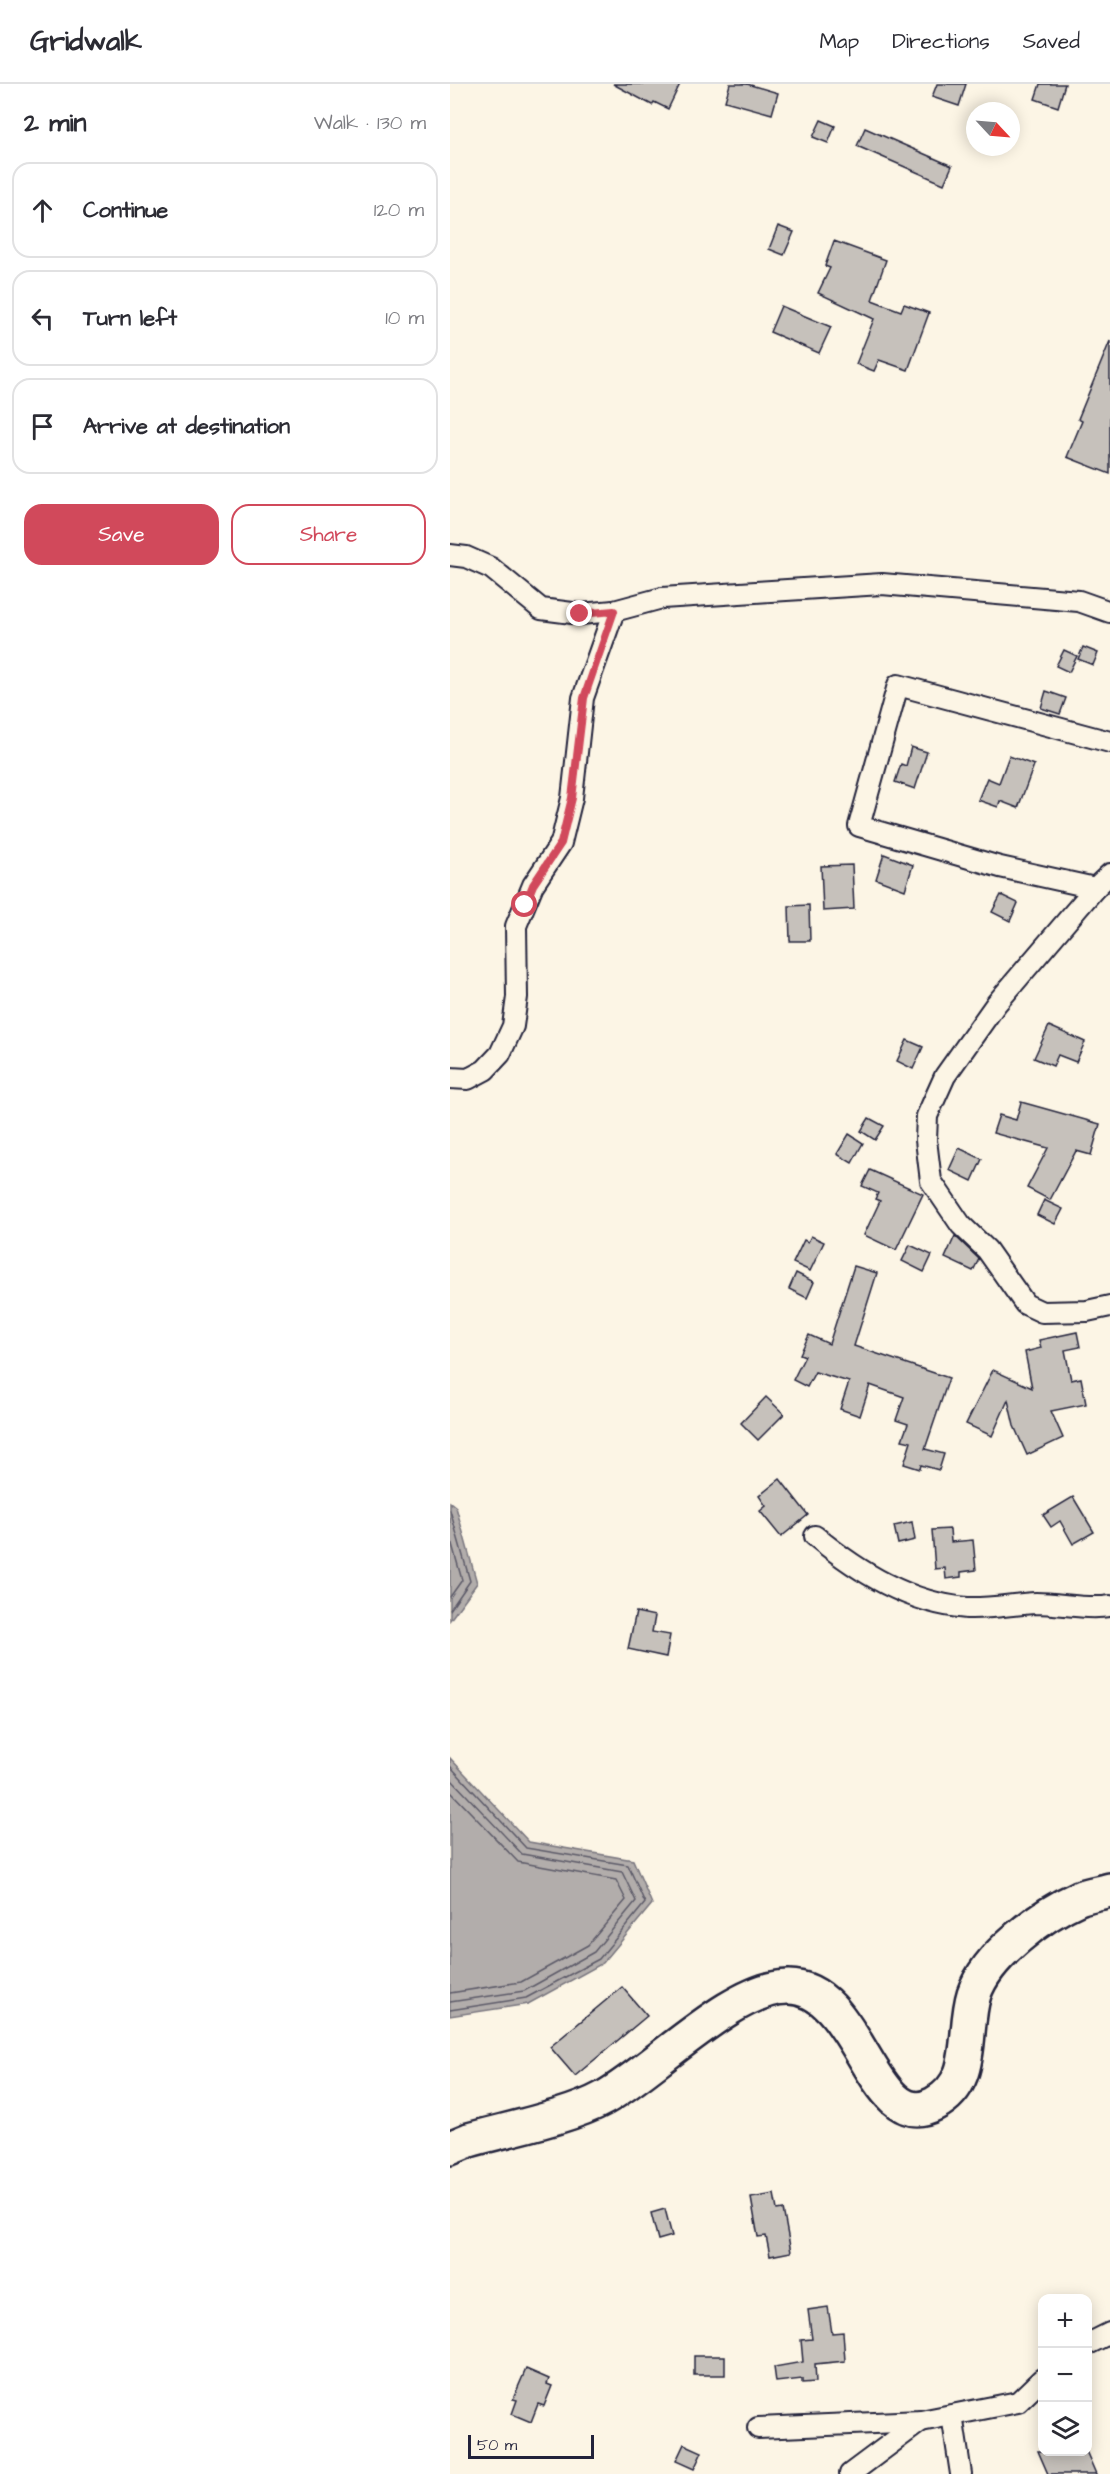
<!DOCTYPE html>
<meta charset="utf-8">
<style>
:root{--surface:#fff;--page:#f2f2f3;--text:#2b2b33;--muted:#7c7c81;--line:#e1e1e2;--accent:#d1495b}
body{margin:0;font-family:"Architects Daughter",sans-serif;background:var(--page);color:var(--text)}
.controls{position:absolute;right:18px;bottom:18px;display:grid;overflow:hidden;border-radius:12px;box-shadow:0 3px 15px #0003}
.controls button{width:54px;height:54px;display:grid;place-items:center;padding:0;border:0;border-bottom:2px solid var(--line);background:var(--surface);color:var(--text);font:30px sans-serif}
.compass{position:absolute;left:516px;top:18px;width:54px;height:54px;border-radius:50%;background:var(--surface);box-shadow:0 3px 15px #0003;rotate:116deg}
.scale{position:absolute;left:18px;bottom:15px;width:126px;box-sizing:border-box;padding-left:6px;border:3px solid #22223b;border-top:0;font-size:16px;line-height:21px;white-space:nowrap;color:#22223b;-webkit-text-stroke:4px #fcf5e5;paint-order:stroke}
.stop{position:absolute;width:18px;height:18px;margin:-14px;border:4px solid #d1495b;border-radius:50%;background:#fff}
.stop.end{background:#d1495b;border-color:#fff;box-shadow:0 2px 6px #0008}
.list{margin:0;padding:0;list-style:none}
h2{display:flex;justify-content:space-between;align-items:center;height:78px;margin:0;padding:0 24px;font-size:26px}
h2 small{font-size:20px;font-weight:400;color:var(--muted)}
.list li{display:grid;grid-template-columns:39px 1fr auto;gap:18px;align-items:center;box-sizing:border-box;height:96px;margin:0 12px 12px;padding:0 12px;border:2px solid var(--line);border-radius:18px}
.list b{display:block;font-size:22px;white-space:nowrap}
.list em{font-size:20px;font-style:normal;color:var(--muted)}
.actions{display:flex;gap:12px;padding:18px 24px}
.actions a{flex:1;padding:14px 0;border:2px solid var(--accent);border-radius:18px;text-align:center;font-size:21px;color:var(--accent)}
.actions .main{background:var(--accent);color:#fff}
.icon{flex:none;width:33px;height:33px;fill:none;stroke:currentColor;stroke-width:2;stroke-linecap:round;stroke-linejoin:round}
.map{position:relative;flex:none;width:660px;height:2390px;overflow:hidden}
header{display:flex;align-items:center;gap:36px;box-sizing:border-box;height:84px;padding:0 30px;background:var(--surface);border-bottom:2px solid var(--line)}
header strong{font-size:28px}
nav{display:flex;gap:33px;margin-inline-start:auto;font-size:21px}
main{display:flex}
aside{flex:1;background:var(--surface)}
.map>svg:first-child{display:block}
</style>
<header>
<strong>Gridwalk</strong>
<nav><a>Map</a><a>Directions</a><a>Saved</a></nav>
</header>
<main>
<aside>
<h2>2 min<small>Walk · 130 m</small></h2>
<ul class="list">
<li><svg class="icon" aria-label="ahead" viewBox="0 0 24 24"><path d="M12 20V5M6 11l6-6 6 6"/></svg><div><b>Continue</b></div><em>120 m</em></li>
<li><svg class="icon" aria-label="left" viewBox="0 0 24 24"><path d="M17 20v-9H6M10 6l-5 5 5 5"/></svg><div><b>Turn left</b></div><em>10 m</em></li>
<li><svg class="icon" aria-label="arrive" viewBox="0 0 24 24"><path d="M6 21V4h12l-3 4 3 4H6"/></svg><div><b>Arrive at destination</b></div></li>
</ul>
<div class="actions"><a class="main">Save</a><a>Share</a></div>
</aside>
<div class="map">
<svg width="660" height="2390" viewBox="0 0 660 2390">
<rect width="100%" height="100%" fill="#fcf5e5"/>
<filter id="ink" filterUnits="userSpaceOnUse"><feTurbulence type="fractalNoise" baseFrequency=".0167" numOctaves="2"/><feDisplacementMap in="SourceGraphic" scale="12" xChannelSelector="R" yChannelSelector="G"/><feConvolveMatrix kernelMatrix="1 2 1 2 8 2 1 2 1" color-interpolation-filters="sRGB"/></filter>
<g filter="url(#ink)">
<g fill="#b2adab" stroke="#78757e" stroke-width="1.5">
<polygon points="0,1418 6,1423 27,1499 0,1536"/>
<polygon points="0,1674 79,1758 183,1776 202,1820 153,1879 78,1920 0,1932"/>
</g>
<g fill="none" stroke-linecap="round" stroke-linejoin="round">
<g stroke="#5c5a68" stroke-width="1.5">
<polyline points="0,1426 20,1497 0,1526"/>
<polyline points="0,1453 12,1496 0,1513"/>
<polyline points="0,1682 76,1764 178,1781 195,1819 149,1875 76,1914 0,1926"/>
<polyline points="0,1694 72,1770 172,1788 186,1817 144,1868 74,1907 0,1918"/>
<polyline points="0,1707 68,1778 166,1796 176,1816 138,1861 71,1898 0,1909"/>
</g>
</g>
<g fill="#c6c1bb" stroke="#22223b" stroke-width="1.5">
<polygon points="163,0 230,0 218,25 204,18 202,21"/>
<polygon points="280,0 297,0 328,9 322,30 275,17"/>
<polygon points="487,0 516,0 509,22 482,13"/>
<polygon points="590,0 615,0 608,23 585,15"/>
<polygon points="371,36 385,42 378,59 363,53"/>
<polygon points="415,44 502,82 494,100 407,62"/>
<polygon points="328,142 344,148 334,171 319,165"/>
<polygon points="384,157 436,176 422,216 451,227 454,220 479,229 458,286 429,276 424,287 406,280 424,235 368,209 380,184 375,182"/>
<polygon points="331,222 381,243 369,269 320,248"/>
<polygon points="660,257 660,390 617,373 632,337 628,335"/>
<polygon points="633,563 648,569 643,581 628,575"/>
<polygon points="614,566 627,572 619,588 606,582"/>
<polygon points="596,607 616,614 610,630 591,624"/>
<polygon points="461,663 477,668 465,705 445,698 451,680 456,682"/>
<polygon points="559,672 584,681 568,724 550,717 548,723 528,716 537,694 549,699"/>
<polygon points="434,770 463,781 455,806 426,795"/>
<polygon points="402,781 404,825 373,827 371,782"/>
<polygon points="551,811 568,819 560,837 542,828"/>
<polygon points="359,821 360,857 340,857 339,822"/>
<polygon points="599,942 635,958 626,978 608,971 603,982 584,974"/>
<polygon points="457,956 473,963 463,985 447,977"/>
<polygon points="571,1018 650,1040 641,1071 626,1067 600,1116 577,1104 598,1064 543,1049 549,1031 566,1036"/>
<polygon points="419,1034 434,1042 425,1056 411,1047"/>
<polygon points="399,1050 413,1059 402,1079 387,1070"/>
<polygon points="509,1064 532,1075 522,1097 499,1086"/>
<polygon points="420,1086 473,1110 446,1166 414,1151 430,1117 425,1115 428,1109 412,1102"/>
<polygon points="594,1116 613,1125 605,1140 587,1131"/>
<polygon points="361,1152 374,1158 360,1187 343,1179 354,1156 358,1158"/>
<polygon points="505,1152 529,1175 523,1187 495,1174"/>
<polygon points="460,1161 482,1171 474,1188 452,1177"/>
<polygon points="404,1182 427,1189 404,1262 499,1294 475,1365 494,1370 489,1386 471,1381 470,1385 454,1380 461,1358 452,1356 458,1340 446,1336 454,1313 420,1301 410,1332 390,1325 399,1298 365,1288 357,1303 343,1296 355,1272 350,1270 359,1251 379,1260"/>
<polygon points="346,1189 364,1198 357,1214 339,1205"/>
<polygon points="627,1248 630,1263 615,1266 621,1296 631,1294 636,1320 601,1327 613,1354 577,1371 564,1342 558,1316 542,1352 516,1340 543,1286 582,1304 575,1268 591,1264 589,1256"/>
<polygon points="316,1313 334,1330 308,1356 291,1339"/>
<polygon points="330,1395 358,1431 331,1453 310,1427 316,1422 309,1412"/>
<polygon points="623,1413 644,1448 623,1460 610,1437 601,1443 593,1431"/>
<polygon points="462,1438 465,1456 448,1460 444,1442"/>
<polygon points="500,1445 501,1458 523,1456 526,1486 511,1488 511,1493 496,1495 495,1484 485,1485 482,1446"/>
<polygon points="186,1528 205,1532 202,1548 220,1551 216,1573 178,1565"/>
<polygon points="172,1903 197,1932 125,1992 100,1963"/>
<polygon points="324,2110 327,2126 333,2125 341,2168 320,2172 316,2152 308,2153 301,2114"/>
<polygon points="215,2125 222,2152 208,2156 201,2129"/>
<polygon points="378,2223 382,2249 393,2248 395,2277 365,2280 366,2298 352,2299 352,2295 326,2298 324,2283 353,2278 351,2256 362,2255 358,2226"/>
<rect x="244" y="2272" width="31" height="19"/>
<polygon points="76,2285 99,2295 97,2300 102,2302 94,2322 88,2320 81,2338 62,2330 67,2316 63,2315"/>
<polygon points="234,2360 252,2368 244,2385 226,2377"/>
<polygon points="588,2367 636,2367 646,2390 598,2390"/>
</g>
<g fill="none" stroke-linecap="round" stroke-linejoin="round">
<defs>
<g id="minor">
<polyline points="0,471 16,473 41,484 91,525 130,530 164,527 212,514 432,500 629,517 660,528"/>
<polyline points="660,790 645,804 546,920 495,992 477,1032 476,1056 481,1097 511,1141 537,1166 575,1220 592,1228 637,1227 660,1222"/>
<polyline points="645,804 550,783 409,742 448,601 660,658"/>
<polyline points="0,994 18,995 35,986 50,970 63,942 67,913 66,842 83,801 111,759 122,714 133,614 164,527"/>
<path d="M365 1452C410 1489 459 1519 517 1524 540 1525 564 1520 586 1519 611 1519 636 1526 660 1522"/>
<polyline points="638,2260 660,2249"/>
<polyline points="502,2331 511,2390"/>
<polyline points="308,2344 471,2337 568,2318 592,2295"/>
<polyline points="400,2390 471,2337"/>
</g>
<path id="trunk" d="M0 2064 19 2056C58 2045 120 2033 154 2014 203 1987 283 1903 338 1903 410 1902 422 2053 484 2020 527 1998 512 1948 524 1910 537 1871 593 1830 629 1814 639 1810 650 1809 660 1806"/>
</defs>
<use href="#minor" stroke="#22223b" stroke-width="24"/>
<use href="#trunk" stroke="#22223b" stroke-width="38"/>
<use href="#minor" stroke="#fcf5e5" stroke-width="20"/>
<use href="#trunk" stroke="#fcf5e5" stroke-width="33"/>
</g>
</g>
<g fill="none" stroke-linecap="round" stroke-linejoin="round" filter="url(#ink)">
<polyline stroke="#d1495b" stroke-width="8" points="75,821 83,801 111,759 122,714 134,614 164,527 130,530"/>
</g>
</svg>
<div class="controls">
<button>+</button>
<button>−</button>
<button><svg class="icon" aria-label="layers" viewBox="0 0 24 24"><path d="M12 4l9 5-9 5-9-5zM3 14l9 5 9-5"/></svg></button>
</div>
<svg class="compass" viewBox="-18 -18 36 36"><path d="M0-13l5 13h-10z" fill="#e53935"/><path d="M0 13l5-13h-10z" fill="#7c7c81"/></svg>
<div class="scale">50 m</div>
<div class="stop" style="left:75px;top:821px"></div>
<div class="stop end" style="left:130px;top:530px"></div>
</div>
</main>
